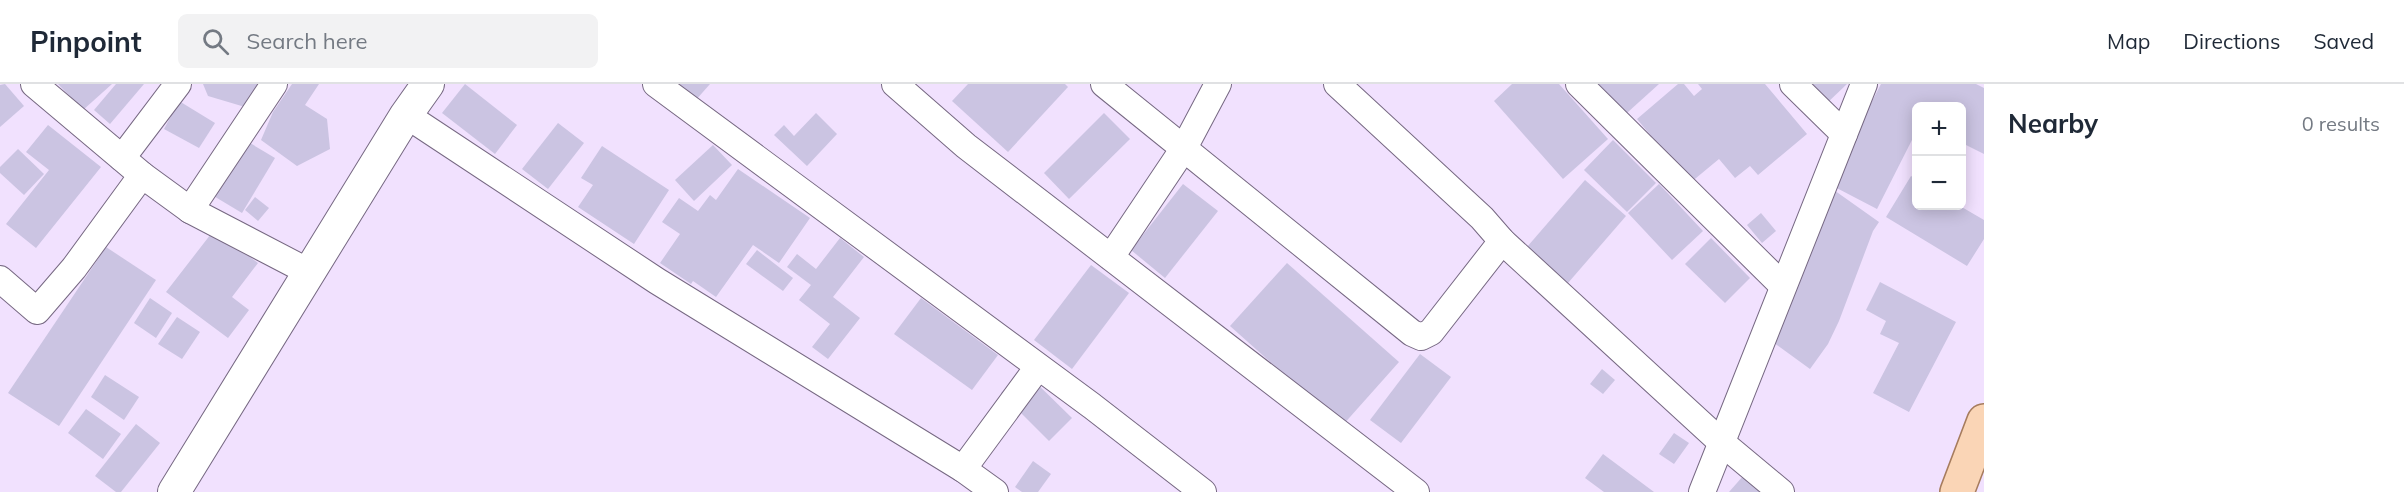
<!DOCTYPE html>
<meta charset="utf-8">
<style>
:root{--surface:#fff;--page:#f2f2f3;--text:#1f2937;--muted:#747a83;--line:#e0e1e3}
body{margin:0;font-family:Mulish,sans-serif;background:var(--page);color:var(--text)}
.controls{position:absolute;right:18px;top:18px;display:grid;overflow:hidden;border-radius:9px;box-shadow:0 3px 15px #0003}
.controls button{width:54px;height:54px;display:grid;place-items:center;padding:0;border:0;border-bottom:2px solid var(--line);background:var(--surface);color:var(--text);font:30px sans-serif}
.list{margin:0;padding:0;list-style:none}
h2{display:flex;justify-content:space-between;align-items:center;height:78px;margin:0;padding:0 24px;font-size:26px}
h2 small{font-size:20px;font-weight:400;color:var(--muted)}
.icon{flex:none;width:33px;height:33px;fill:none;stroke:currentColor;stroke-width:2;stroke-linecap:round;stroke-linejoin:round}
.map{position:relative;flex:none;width:1984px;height:408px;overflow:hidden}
header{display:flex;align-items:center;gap:36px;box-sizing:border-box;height:84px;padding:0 30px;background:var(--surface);border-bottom:2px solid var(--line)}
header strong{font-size:28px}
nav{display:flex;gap:33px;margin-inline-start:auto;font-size:21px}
.search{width:420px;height:54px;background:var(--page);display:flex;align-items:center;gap:15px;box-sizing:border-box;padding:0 21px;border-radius:9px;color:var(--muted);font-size:22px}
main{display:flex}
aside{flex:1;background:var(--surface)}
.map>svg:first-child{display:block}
</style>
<header>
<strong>Pinpoint</strong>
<div class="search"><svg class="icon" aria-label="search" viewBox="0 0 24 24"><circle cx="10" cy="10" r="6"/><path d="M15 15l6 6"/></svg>Search here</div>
<nav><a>Map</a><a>Directions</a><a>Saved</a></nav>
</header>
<main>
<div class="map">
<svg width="1984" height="408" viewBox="0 0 1984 408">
<rect width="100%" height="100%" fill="#f1e1fe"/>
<g fill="#cbc4e2">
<polygon points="5,0 24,22 0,43 0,1"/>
<polygon points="58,0 112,0 83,26"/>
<polygon points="116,0 144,0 110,40 94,26"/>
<polygon points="203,0 259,0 245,23 208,12"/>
<polygon points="292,0 319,0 305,21 327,35 330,65 297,82 261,56 273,28"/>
<polygon points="465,0 517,41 495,70 442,29"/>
<polygon points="675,0 710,0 695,17"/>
<polygon points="968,0 1065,0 1068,3 1008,68 952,17"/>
<polygon points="1512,0 1559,0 1608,55 1563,95 1494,17"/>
<polygon points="1585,0 1659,0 1618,37"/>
<polygon points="1678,0 1684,0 1694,12 1702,5 1698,0 1765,0 1807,50 1758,91 1750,82 1735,94 1719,75 1690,99 1637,35"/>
<polygon points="1806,0 1847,0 1826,20"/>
<polygon points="1881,0 1976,0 1984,4 1984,70 1962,59 1962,22 1916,22 1916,48 1877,125 1829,100"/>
<polygon points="179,17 215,39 199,64 164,45"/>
<polygon points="816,29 837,50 807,82 774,51 784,41 794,52"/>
<polygon points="1104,29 1130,55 1069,115 1044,89"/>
<polygon points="558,39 584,59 548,105 522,85"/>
<polygon points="48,41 101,83 36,164 6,140 49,86 26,68"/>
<polygon points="230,47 275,74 242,129 197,102"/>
<polygon points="1613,56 1656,99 1627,128 1584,86"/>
<polygon points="713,61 732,81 694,117 675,96"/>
<polygon points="602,62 669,106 634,160 578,123 593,101 581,94"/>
<polygon points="18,65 44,90 24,111 0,89 0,83"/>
<polygon points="738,85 810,134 779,179 753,161 716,213 693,197 691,200 660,179 680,150 662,138 679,114 698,127 710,111 716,116"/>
<polygon points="1911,92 1916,95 1916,122 1960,122 1984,136 1984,155 1967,182 1886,133"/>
<polygon points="1585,96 1626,132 1568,199 1527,163"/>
<polygon points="1183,100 1218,127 1165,194 1131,166"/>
<polygon points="1659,100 1703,147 1672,176 1628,129"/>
<polygon points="1831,104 1879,138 1873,147 1839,237 1828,260 1810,285 1766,253"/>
<polygon points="255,113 269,124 258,137 245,126"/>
<polygon points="1761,129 1776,147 1762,159 1747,141"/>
<polygon points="214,146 258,179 232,213 249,226 228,254 166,208"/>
<polygon points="840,154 864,173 833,213 860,234 828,275 812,263 830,240 799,216 811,201 787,183 797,170 816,185"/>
<polygon points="1711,154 1750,194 1725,219 1685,180"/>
<polygon points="106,163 156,196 59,342 8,309"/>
<polygon points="757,166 793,194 783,207 746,180"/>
<polygon points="1287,179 1399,278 1342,342 1230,242"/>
<polygon points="1091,181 1129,209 1072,285 1034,256"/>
<polygon points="1880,198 1956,238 1909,328 1873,309 1899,259 1880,250 1886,237 1866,226"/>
<polygon points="150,214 172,229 156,254 134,239"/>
<polygon points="921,214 998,271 972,306 894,250"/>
<polygon points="177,233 200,248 182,275 158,260"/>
<polygon points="1420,270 1451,293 1401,359 1370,336"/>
<polygon points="1602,285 1615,296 1603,310 1590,300"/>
<polygon points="1023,286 1072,334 1049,357 1001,309"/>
<polygon points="105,291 139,313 124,336 91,313"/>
<polygon points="86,325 121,350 103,375 68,349"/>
<polygon points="136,340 160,359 121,408 116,408 95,392"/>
<polygon points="1674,349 1689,359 1674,380 1659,370"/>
<polygon points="1603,370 1654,408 1604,408 1585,394"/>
<polygon points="1033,377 1051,390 1038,408 1022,408 1015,403"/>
<polygon points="1744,391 1763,408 1729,408"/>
</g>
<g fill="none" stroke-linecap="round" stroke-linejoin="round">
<defs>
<g id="minor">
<polyline points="34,0 142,91 190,126 309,188"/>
<polyline points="656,0 1092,322 1203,408"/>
<polyline points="895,0 966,62 1416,408"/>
<polyline points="1104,0 1412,249 1421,253 1431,248 1502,157"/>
<polyline points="1337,0 1482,134 1502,157 1721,358 1781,408"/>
<polyline points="1579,0 1783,202"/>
<polyline points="1793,0 1844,50"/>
<polyline points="406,31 657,197 963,385 1038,283"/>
<polyline points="122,74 178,0"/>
<polyline points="190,126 274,0"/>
<polyline points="1111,173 1184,64 1218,0"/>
<polyline points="0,195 37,227 74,184 142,91"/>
<polyline points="963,385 995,408"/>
<polyline points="1702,408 1864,0"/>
</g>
<polyline id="tertiary" points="174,408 406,31 428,0"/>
<polyline id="primary" points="1957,408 1984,337"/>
</defs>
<use href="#minor" stroke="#766882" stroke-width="28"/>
<use href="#tertiary" stroke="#766882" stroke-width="34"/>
<use href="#primary" stroke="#a67c5e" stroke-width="36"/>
<use href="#minor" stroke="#fff" stroke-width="26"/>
<use href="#tertiary" stroke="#fff" stroke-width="32"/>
<use href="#primary" stroke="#fad5b6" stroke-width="33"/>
</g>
</svg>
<div class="controls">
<button>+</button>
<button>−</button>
</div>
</div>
<aside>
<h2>Nearby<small>0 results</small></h2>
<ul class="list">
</ul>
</aside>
</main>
